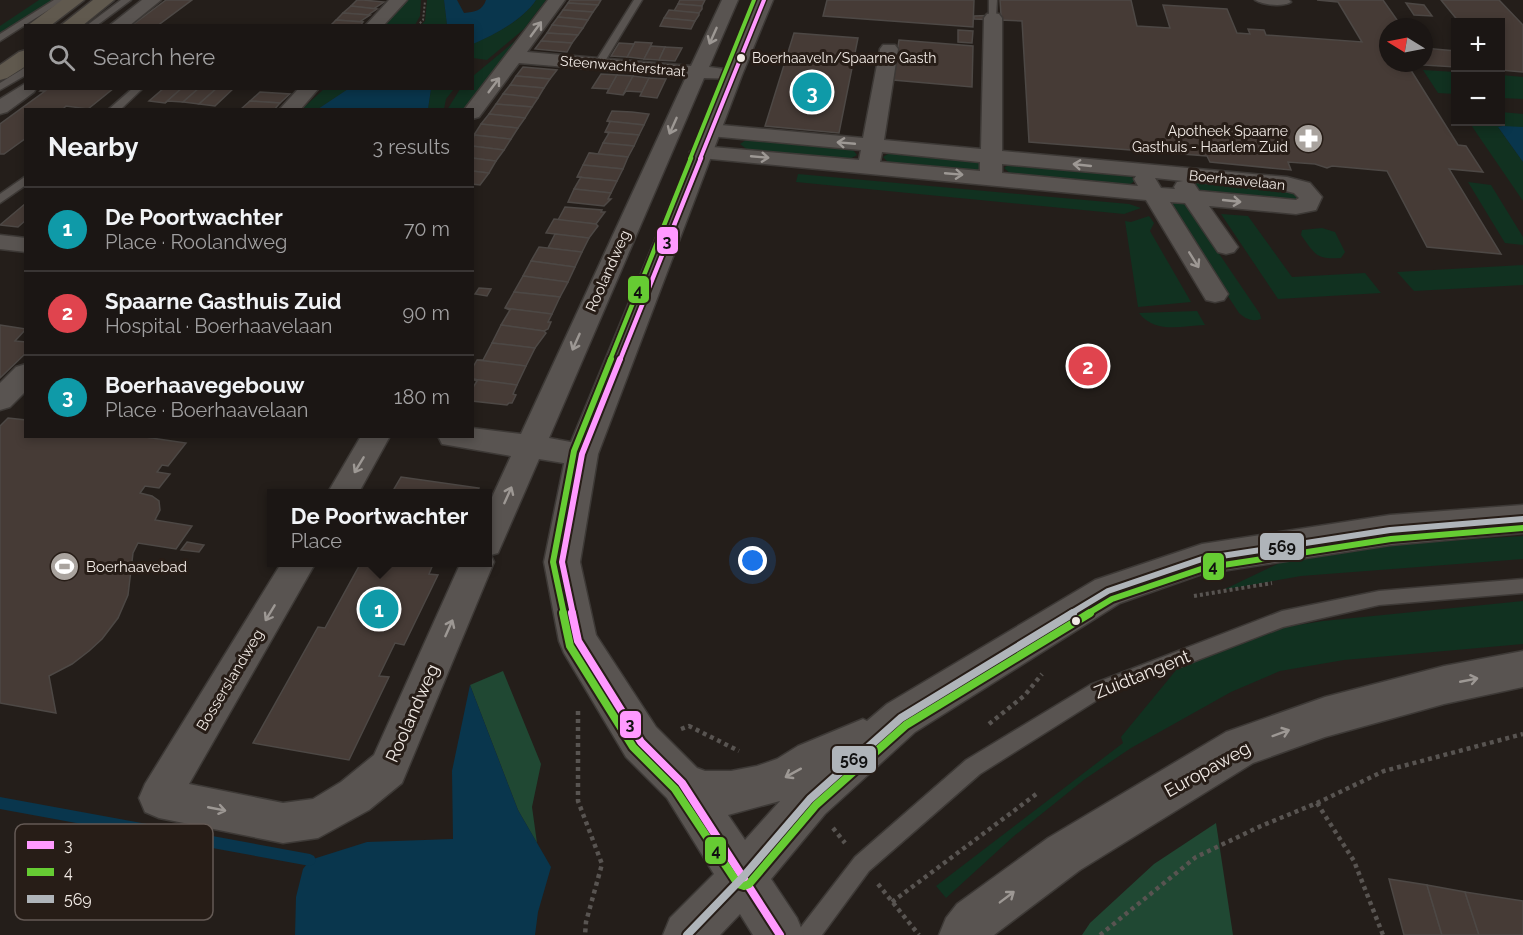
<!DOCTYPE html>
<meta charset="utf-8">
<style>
:root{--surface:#1b1614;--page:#282322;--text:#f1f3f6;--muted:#a09fa0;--line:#393534;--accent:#2563eb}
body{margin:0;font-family:Raleway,sans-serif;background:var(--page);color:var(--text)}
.controls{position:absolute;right:18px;top:18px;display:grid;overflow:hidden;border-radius:0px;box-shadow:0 3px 9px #0003}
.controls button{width:54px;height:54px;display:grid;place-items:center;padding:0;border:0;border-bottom:2px solid var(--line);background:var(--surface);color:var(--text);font:30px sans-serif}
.compass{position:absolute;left:1379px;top:18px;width:54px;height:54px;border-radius:50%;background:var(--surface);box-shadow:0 3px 9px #0003;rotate:280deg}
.you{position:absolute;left:753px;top:561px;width:21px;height:21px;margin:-15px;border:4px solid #fff;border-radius:50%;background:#1a73e8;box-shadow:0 0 0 9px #1a73e833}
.badge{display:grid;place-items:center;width:39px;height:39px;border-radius:50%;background:var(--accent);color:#fff;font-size:20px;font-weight:700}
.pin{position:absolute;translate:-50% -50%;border:3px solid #fff;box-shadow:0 2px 6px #0006}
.popup{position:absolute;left:267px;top:489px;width:225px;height:78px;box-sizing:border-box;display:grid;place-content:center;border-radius:0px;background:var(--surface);filter:drop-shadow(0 2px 4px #0005);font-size:20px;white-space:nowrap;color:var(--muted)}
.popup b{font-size:22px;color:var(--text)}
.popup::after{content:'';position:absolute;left:50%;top:100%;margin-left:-12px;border:12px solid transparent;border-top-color:var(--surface)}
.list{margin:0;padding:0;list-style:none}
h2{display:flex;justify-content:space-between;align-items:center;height:78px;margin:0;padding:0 24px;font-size:26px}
h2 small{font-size:20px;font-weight:400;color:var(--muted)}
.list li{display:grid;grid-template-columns:39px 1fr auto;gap:18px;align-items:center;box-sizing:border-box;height:84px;padding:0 24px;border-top:2px solid var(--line)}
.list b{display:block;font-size:22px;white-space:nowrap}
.list p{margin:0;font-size:20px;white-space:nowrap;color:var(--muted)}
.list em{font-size:20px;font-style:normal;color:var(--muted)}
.icon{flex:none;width:33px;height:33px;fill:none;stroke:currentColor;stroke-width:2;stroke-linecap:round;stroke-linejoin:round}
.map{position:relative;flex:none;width:1523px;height:935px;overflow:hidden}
.search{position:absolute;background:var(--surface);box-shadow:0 3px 9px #0003;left:24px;top:24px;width:450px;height:66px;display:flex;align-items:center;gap:15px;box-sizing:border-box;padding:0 21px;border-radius:0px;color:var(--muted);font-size:22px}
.panel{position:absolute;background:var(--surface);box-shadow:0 3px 9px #0003;left:24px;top:108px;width:450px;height:330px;border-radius:0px}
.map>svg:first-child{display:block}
</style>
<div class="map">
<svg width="1523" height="935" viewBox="0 0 1523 935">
<rect width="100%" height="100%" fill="#241e1a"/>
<g fill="#113120">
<polygon points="39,0 53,0 0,33 0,26"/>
<polygon points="406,0 421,0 420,16 415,25 381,26"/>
<polygon points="427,0 444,0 447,25 420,26 425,21"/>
<path d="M536 0H546L524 29 487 60 473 58 472 44C494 35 523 20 536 0Z"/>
<polygon points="527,31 469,109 447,110 460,89 472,88 473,76"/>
<polygon points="1423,70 1455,72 1455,94 1438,93"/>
<polygon points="1501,75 1523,77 1523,99 1501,98"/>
<polygon points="324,89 348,89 318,109 302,109"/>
<polygon points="431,89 454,89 446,99 444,109 428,109"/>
<polygon points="1501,112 1523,114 1523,127 1498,127 1523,162 1523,201 1469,122 1500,122"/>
<polygon points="746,140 853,150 857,155 848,160 749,151 740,144"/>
<polygon points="891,152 973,160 980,163 982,167 975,171 889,163 883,157"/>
<polygon points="1011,163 1127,174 1136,180 1129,185 1011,174 1004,168"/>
<polygon points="798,174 1129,204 1141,208 1124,214 796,182"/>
<polygon points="1199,180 1289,188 1301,196 1294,200 1201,192 1192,185"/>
<polygon points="1468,182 1491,185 1523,237 1523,245 1505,243"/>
<path d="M1177 201 1184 204 1190 211 1260 314 1261 319C1252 322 1246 319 1239 313L1171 209 1170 202Z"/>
<polygon points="1221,214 1248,216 1292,277 1365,273 1381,293 1278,299"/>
<polygon points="1149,216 1154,223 1150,231 1191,302 1138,307 1125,221 1131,222"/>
<path d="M1322 228 1335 232 1345 252 1341 258C1316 260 1315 254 1301 235L1302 230Z"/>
<polygon points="1523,265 1523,285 1414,291 1397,272"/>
<path d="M1197 311 1205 325C1181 326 1155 334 1139 313Z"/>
<polygon points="1523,536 1523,559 1301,576 1223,590 1298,554 1351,547"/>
<polygon points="1523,601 1523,644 1344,660 1280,671 1231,692 1131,748 1085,779 1014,836 946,898 936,886 1123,743 1121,737 1191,652 1255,632 1323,621"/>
</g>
<g fill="#204833">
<polygon points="503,671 541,764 532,807 537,843 518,810 470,685"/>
<polygon points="1216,823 1233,935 1082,935 1090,923 1154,864"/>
</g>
<g fill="#09364d">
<path d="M444 0H457L464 13C475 12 482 11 486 0H536C523 20 494 35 473 44L472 26 447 25Z"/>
<polygon points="348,89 348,88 431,89 428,109 318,109"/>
<polygon points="1503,126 1523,127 1523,162 1498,127"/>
<polygon points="470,685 518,810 551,867 538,912 535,935 295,935 296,897 303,869 310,860 367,842 453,839 452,771"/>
</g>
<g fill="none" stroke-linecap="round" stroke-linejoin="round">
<polygon fill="#09364d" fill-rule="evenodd" points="0,797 310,854 314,856 316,860 314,864 310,866 0,809"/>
</g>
<g fill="#463b36" stroke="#4d4845" stroke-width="1.5">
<polygon points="166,0 192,0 157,26 131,26"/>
<polygon points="357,0 363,0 384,2 375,8 377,9 351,6"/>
<polygon points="570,0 601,0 598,5 568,3"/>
<polygon points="680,0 705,0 702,6 678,4"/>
<polygon points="827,0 974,0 973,27 823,16"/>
<polygon points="1000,0 1131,0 1137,26 1170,28 1163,5 1227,9 1237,33 1250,34 1248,29 1264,30 1266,35 1362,42 1338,2 1317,0 1383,0 1402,27 1388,27 1388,63 1424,63 1424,48 1456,51 1456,67 1407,64 1458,145 1466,146 1483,172 1449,169 1501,254 1427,247 1387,171 1332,166 1327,168 1315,164 1288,162 1291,170 1210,162 1207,156 1029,142 1022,21 974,19 974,16 1001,15"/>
<polygon points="1441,0 1499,0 1523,25 1523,72 1500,70 1500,22 1459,22"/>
<polygon points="568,3 598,5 593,12 563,10"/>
<polygon points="1406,3 1424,5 1432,16 1414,15"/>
<polygon points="678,4 702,6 702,9 699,13 674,11"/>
<polygon points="351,6 377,9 368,15 370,15 343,13"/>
<polygon points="563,10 593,12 588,20 558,17"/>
<polygon points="669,10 699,13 699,15 695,21 664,18"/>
<polygon points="343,13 370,15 361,21 363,22 336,20"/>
<polygon points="558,17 588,20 583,28 552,25"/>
<polygon points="664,18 695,21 691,29 660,26"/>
<polygon points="336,20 363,22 360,26 330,26"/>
<polygon points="552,25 583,28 578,35 547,33"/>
<polygon points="958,30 973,31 972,43 958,42"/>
<polygon points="547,33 578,35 572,43 541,41"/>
<polygon points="794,33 858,38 839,133 765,126"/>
<polygon points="899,40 973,46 972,87 893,80"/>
<polygon points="541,41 572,43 567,52 535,49"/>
<polygon points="635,42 652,43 644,59 627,57"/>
<polygon points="619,43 634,44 627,57 611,56"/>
<polygon points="651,46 665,47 659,60 644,59"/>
<polygon points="665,47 682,48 675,61 659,60"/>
<polygon points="523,67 557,70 550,79 516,76"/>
<polygon points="601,74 617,75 607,93 609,89 592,88"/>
<polygon points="617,75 633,76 623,95 607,93"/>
<polygon points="516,76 550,79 544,88 510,85"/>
<polygon points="633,76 649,78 642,92 626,91 623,95"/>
<polygon points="649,78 666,79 657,98 640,96"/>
<polygon points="510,85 544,88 538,98 503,94"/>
<polygon points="43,88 114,88 88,109 66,106 62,110 26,110 26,138 4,154 0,154 0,124 45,91 40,91"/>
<polygon points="164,88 182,88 165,103 149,101"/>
<polygon points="182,88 199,88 183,102 168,101 165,103"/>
<polygon points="199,88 217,88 199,104 183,102"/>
<polygon points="217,88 233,89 215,106 199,104"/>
<polygon points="260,92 290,94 280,103 250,101"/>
<polygon points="503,94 538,98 532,107 496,104"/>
<polygon points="250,101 280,103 274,110 237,109 241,109"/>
<polygon points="496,104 532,107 525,118 489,114"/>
<polygon points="612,111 632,112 649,114 644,125 607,121"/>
<polygon points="489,114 525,118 518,128 481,124"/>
<polygon points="607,121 644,125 639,135 605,132 610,122"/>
<polygon points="481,124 518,128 511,139 474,135"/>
<polygon points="605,132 639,135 634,146 603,143 609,133"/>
<polygon points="474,135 511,139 504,150 472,146"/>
<polygon points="603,143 634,146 628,157 589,153 598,154"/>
<polygon points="472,146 504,150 496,161 472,158"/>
<polygon points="589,153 628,157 623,169 583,165"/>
<polygon points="472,158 496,161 489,173 472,171"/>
<polygon points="583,165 623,169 617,181 577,177"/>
<polygon points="472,171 489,173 480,185 472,184"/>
<polygon points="577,177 617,181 611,193 574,189 581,177"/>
<polygon points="574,189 611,193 608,199 611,199 604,206 568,202"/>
<polygon points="26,203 26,220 18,227 0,225"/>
<polygon points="565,207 602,210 601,212 605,212 596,224 558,220"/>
<polygon points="554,219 596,224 598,226 589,238 546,233"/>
<polygon points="555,234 589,238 582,252 548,248"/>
<polygon points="539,247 582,252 575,267 531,261"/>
<polygon points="531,261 575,267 568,282 523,276"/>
<polygon points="523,276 568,282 560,297 514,292"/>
<polygon points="479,288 491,289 487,296 475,294"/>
<polygon points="514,292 560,297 552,314 505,308"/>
<polygon points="505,308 552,314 548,322 551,322 548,329 544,331 501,325 510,310"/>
<polygon points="0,325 26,329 15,341 26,342 26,353 0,378"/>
<polygon points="501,325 544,331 546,333 535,348 492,343"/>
<polygon points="492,343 535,348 526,366 477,360 483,360"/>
<polygon points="477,360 526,366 517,385 472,379 472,369"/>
<polygon points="472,379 517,385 513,394 516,395 512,403 509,403 507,405 472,401 472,389 477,381"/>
<polygon points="8,418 26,420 26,436 138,436 186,443 168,466 162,465 157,472 170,474 159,488 145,486 140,493 152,496 159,501 160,510 155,520 192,526 176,549 138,543 133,553 128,595 118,618 102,639 89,651 72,664 49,676 56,713 0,703 0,426"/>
<polygon points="401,477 479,488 476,494 391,494"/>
<polygon points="187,542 204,545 199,552 181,550"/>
<polygon points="353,562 434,562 429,574 438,575 404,645 395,643 379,676 389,677 349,760 253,743 318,627 325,628 359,566 352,565"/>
<polygon points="1389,879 1427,885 1442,935 1404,935"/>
<polygon points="1427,885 1465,892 1479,935 1442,935"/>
<polygon points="1465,892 1523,901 1523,935 1479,935"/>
</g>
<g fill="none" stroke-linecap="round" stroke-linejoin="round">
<defs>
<g id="service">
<polygon points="54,0 64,0 0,41 0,34"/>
<polygon points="121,0 131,0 96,26 86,26"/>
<polygon points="634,0 642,0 602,66 596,66 594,64"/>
<polygon points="989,0 997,0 996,17 989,15"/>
<path d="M1255 0H1289L1291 2C1283 7 1263 5 1255 0Z"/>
<polygon points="26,67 26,75 0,90 0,83"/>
<polygon points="133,88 143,88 120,110 108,110"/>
<polygon points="26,176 26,185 0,203 0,194"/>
<polygon points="1523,579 1523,593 1379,605 1283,627 1102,697 980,774 869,871 822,935 798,935 801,927 855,857 966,760 1090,685 1282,611 1379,591"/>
</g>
<g id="minor">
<polygon points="142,0 161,0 129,26 109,26"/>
<polygon points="389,0 407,0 383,26 365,26"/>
<polygon points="548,0 565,0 527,52 691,66 722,0 738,0 709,67 739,71 741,75 739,79 704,78 549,438 592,446 597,454 592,462 582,466 539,459 498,553 491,555 494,562 402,783 369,810 318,838 283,843 159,818 145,812 139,798 145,784 282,562 316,562 189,784 283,803 313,799 341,782 374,755 461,562 487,562 487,508 511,456 442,444 438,436 472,436 472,428 521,434 686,77 519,63 479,117 472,119 472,110 464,110"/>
<path d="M993 13 999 14 1002 18V151L1287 177 1310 183 1322 197 1316 210 1296 214 1209 206 1238 247 1234 252 1226 254 1218 252 1185 203 1170 202 1228 294 1224 300 1215 302 1206 300 1146 200 701 158 694 156 690 152 694 148 701 146 859 160 861 150 710 136 703 134 700 130 703 126 710 124 863 138 880 49 883 45H895L898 49 884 140 981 149 984 18 987 14ZM882 152 980 162V171L880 162ZM1002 164 1136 176 1134 179 1138 186 1002 173ZM1155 178 1183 181 1177 182 1174 187 1175 189 1161 188ZM1189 181 1286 191 1294 193 1299 198 1296 200 1199 191 1193 182Z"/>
<polygon points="26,83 26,88 36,88 34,92 7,112 0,114 0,99"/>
<polygon points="299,88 319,88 300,110 279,110"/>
<polygon points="0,235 26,238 26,252 0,249"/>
<polygon points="26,364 26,391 10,407 0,410 0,383 16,367"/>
<polygon points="361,436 390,436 358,494 327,494"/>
</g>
<g id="secondary">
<path d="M755 0H773L742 75 598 454 580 562 596 635 656 727 697 768 705 771H731L757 766 777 759 798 746 863 719 867 721 887 704 1095 580 1202 544 1390 515 1523 505V533L1390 545 1202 574 1120 603 915 732 825 814 771 879 797 918 804 935H753L740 914 720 935H663L670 918 714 874 667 798 626 757 564 653 559 641 544 562 566 454ZM780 801 745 840 728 815Z"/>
<polygon points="1523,651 1523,687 1444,704 1325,737 1253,763 1080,870 994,935 939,935 946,918 957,904 1048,838 1226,732 1325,697 1444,666"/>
</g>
<g id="primary">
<polygon points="62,0 84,0 50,26 27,26"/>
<polygon points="93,0 114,0 82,26 60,26"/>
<polygon points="26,50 26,66 7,78 0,80 0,65 19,52"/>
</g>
</defs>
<use href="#service" stroke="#3d3936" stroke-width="3"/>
<use href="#minor" stroke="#3d3936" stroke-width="3"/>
<use href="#secondary" stroke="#3d3936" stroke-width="3"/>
<use href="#primary" stroke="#3d3936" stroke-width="3"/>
<polyline stroke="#585451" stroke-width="2" stroke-dasharray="2 2" stroke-linecap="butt" points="417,26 423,20 425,1"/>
<polyline stroke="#585451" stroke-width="4" stroke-dasharray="3 3" stroke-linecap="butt" points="1194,596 1272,583"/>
<g stroke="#585451" stroke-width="4.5" stroke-dasharray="4 4" stroke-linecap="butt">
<polyline points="578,711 578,801 602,864 586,922 585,935"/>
<polyline points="989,724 1025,695 1042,674"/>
<polyline points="681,729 689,726 739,751"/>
<polyline points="1317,803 1354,861 1383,935"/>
<polyline points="833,828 845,843"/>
<polyline points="878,884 919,935"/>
<polyline points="892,902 1039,792"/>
<polyline points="1100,935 1196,857 1261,826 1317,803 1384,771 1523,734"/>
</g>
<use href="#service" fill="#595451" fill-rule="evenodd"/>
<use href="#minor" fill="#595451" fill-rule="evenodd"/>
<use href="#secondary" fill="#595451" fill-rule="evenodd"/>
<use href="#primary" fill="#60594e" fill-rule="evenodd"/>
<defs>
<polyline id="bus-1-far3" points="700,159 764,0"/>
<polyline id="bus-1-far2" points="620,360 701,158"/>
<polyline id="bus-1-far1" points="573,614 562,562 582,454 620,359"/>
<polyline id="bus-1" points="572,613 578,641 641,742 682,783 780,935"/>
<polyline id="bus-2-far3" points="690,159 754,0"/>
<polyline id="bus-2-far2" points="610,360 691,158"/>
<g id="bus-2-far1">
<polyline points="564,614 553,562 574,451 611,359"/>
<polyline points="1087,614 1112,599 1204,568 1391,539 1523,528"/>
</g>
<polyline id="bus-2" points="563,613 570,646 633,747 675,789 738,884 744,886 749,884 816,805 906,725 1090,613"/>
<polyline id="bus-3-far1" points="1070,614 1108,591 1202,559 1390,530 1523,519"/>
<polyline id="bus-3" points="687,935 743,877 810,799 901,718 1073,613"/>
</defs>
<use href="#bus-1-far3" stroke="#271d17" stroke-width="7"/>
<use href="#bus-1-far2" stroke="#271d17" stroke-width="8"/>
<use href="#bus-1-far1" stroke="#271d17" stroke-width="10"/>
<use href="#bus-1" stroke="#271d17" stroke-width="12"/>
<use href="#bus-2-far3" stroke="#271d17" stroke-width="7"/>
<use href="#bus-2-far2" stroke="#271d17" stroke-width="8"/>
<use href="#bus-2-far1" stroke="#271d17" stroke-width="10"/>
<use href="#bus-2" stroke="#271d17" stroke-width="12"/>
<use href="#bus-3-far1" stroke="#271d17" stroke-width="10"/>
<use href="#bus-3" stroke="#271d17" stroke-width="12"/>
<use href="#bus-1-far3" stroke="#f9f" stroke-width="4"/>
<use href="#bus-1-far2" stroke="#f9f" stroke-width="4.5"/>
<use href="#bus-1-far1" stroke="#f9f" stroke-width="6"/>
<use href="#bus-1" stroke="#f9f" stroke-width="8"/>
<use href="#bus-2-far3" stroke="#6c3" stroke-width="4"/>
<use href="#bus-2-far2" stroke="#6c3" stroke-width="4.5"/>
<use href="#bus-2-far1" stroke="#6c3" stroke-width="6"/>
<use href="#bus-2" stroke="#6c3" stroke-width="8"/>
<use href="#bus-3-far1" stroke="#afb4b9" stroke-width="6"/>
<use href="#bus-3" stroke="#afb4b9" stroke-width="8"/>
</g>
<defs><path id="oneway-shaft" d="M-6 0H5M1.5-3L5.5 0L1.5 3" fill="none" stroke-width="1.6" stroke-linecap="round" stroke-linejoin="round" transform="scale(1.5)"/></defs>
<g stroke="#9d9894">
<use href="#oneway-shaft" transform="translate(536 29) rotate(-54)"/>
<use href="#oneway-shaft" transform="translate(713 36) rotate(114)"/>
<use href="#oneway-shaft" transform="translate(494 85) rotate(-53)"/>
<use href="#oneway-shaft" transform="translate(673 126) rotate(114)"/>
<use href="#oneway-shaft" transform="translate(846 143) rotate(-175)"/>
<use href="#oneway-shaft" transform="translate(760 157) rotate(5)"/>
<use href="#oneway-shaft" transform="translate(1082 165) rotate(-174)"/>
<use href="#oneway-shaft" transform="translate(954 174) rotate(5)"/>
<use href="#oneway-shaft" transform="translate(1232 201) rotate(6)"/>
<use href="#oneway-shaft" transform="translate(1194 260) rotate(58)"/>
<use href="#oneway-shaft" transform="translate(576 342) rotate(114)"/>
<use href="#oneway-shaft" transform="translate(359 465) rotate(121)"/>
<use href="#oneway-shaft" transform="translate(508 495) rotate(-66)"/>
<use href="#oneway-shaft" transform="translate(270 613) rotate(121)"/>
<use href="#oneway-shaft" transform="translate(449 628) rotate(-66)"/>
<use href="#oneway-shaft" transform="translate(1469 680) rotate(-11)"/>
<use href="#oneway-shaft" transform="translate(1281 733) rotate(-20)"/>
<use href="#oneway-shaft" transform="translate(793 773) rotate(151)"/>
<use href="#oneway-shaft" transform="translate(217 809) rotate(11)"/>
<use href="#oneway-shaft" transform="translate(1007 897) rotate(-37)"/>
</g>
<defs>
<symbol id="pharmacy-disc" viewBox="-11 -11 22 22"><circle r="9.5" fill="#a9a39e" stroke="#271d17"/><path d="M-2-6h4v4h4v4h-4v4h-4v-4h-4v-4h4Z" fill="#fff"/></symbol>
<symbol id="stadium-disc" viewBox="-11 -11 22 22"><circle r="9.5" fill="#a9a39e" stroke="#271d17"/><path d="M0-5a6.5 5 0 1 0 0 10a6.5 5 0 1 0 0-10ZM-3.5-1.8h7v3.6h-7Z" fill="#fff"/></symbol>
</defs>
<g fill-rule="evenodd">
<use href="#pharmacy-disc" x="1292" y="122" width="33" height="33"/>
<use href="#stadium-disc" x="48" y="550" width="33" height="33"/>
</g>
<g fill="#f1eae5" stroke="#271d17" stroke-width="2">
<circle cx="741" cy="58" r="5"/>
<circle cx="1076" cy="621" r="5"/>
</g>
<g text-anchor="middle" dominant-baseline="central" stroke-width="6" stroke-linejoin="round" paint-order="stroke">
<g font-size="14" fill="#f1eae5" stroke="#271d17" text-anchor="start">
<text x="752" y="58">Boerhaaveln/Spaarne Gasth</text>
</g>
<g font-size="14" fill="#f1eae5" stroke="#271d17">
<text transform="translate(623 66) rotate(5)">Steenwachterstraat</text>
<text transform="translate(1237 180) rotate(6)">Boerhaavelaan</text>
</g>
<g font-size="14" fill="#f1eae5" stroke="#271d17" text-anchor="end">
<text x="1288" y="131">Apotheek Spaarne<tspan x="1288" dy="16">Gasthuis - Haarlem Zuid</tspan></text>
</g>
<g font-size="15" fill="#f1eae5" stroke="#271d17">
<text transform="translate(608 271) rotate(-66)">Roolandweg</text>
<text transform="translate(230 680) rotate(-59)">Bosserslandweg</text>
</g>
<g font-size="15" fill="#f1eae5" stroke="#271d17" text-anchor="start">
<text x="86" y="567">Boerhaavebad</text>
</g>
<g font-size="18" fill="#f1eae5" stroke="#271d17">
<text transform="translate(1142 674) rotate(-22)">Zuidtangent</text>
<text transform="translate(412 713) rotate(-66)">Roolandweg</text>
<text transform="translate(1207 769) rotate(-29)">Europaweg</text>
</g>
</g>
<rect x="15" y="824" width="198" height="96" rx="9" fill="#271d17" stroke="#645a55" stroke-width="1.5"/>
<rect x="27" y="841" width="27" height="8" fill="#f9f"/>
<rect x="27" y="868" width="27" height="8" fill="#6c3"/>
<rect x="27" y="895" width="27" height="8" fill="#afb4b9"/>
<g font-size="16" fill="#f1eae5">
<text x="64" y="851">3</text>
<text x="64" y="878">4</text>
<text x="64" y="905">569</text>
</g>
<g stroke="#271d17" stroke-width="2">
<rect x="656" y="226" width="23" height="29" rx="6" fill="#f9f"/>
<rect x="627" y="275" width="23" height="29" rx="6" fill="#6c3"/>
<rect x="1259" y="532" width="46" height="29" rx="6" fill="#afb4b9"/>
<rect x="1202" y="552" width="23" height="29" rx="6" fill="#6c3"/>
<rect x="619" y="710" width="23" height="29" rx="6" fill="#f9f"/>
<rect x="831" y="745" width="46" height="29" rx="6" fill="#afb4b9"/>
<rect x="704" y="836" width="23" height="29" rx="6" fill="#6c3"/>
</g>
<g font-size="16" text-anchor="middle" font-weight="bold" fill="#111">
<text x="667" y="247">3</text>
<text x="638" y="296">4</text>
<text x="1282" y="552">569</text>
<text x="1213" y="572">4</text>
<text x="630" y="730">3</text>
<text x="854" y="765">569</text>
<text x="716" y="856">4</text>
</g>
</svg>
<div class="controls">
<button>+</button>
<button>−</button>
</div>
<svg class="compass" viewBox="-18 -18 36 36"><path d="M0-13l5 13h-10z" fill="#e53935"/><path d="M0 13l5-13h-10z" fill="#a09fa0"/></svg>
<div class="you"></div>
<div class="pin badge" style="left:379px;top:609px;background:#0f9aa8">1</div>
<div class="popup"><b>De Poortwachter</b>Place</div>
<div class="pin badge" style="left:1088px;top:366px;background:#e0444e">2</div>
<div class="pin badge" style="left:812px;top:92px;background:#0f9aa8">3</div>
<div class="search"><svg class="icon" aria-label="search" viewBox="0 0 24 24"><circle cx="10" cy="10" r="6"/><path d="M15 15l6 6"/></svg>Search here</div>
<section class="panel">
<h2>Nearby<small>3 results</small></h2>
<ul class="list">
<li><span class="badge" style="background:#0f9aa8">1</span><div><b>De Poortwachter</b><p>Place · Roolandweg</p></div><em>70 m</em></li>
<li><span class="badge" style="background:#e0444e">2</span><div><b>Spaarne Gasthuis Zuid</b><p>Hospital · Boerhaavelaan</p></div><em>90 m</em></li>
<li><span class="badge" style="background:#0f9aa8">3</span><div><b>Boerhaavegebouw</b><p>Place · Boerhaavelaan</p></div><em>180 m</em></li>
</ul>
</section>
</div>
